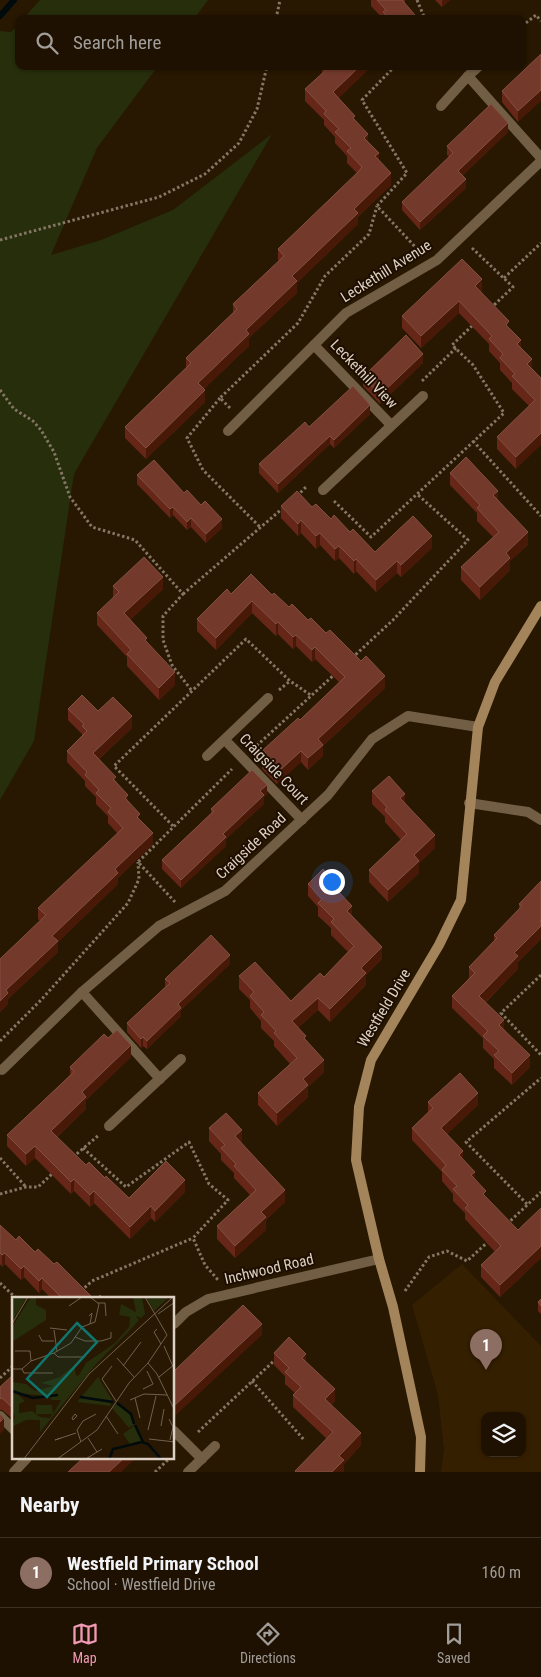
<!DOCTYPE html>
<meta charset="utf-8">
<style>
:root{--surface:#1e1101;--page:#2b1f10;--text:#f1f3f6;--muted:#a19d99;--line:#3c3123;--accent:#f09ab5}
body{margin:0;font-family:"Roboto Condensed",sans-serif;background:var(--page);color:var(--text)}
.controls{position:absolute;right:15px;bottom:15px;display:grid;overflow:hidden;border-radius:10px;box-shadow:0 1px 4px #0004}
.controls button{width:45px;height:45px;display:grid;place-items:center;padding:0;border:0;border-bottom:1px solid var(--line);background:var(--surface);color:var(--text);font:25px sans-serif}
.you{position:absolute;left:331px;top:881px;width:18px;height:18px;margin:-12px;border:4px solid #fff;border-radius:50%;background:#1a73e8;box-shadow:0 0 0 8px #1a73e833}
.badge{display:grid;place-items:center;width:32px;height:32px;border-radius:50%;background:var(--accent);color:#fff;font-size:16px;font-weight:700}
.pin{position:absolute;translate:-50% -41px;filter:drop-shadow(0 1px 2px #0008)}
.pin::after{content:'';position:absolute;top:26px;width:18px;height:15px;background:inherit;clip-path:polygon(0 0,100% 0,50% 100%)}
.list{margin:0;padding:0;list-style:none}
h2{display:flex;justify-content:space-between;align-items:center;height:65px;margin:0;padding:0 20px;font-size:21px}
h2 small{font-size:16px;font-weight:400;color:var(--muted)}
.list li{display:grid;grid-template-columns:32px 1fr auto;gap:15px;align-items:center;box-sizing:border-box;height:70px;padding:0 20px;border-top:1px solid var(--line)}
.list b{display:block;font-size:19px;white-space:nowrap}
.list p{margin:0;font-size:16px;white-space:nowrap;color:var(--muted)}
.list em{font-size:16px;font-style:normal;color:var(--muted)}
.icon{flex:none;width:28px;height:28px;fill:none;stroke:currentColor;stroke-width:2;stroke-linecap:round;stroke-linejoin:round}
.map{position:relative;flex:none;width:541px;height:1472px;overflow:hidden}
.search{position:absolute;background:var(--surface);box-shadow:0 1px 4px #0004;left:15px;right:15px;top:15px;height:55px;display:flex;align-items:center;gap:12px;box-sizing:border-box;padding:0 18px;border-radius:10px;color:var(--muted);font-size:19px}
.sheet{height:135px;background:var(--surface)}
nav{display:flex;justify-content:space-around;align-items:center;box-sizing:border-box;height:70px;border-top:1px solid var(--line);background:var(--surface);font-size:14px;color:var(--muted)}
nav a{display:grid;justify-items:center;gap:2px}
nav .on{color:var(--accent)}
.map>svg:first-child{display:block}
</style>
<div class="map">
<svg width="541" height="1472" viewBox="0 0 541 1472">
<rect width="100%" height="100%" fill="#281701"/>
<path fill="#351f01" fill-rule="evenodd" d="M462 1264 541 1346V1472H441L444 1450 438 1395 412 1305ZM485 1416H522V1453H485Z"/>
<g fill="#262e0c">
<polygon points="40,0 208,0 194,19 23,19"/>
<polygon points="19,24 19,66 158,66 97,148 51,255 101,240 173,210 272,134 74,474 34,741 0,800 0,31 11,32"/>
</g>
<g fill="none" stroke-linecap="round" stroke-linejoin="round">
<polyline stroke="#010a0c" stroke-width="6" points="0,16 14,0"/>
<g stroke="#857665" stroke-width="3" stroke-dasharray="2.5 2.5" stroke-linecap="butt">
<polyline points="417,0 425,19"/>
<polyline points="276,19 280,0"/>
<polyline points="522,26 536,15 541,21"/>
<polyline points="395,66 362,100 407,173 377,206 420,252"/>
<polyline points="0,240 159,197 205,174 239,143 257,109 267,66"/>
<polyline points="472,248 513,287 492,307"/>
<polyline points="504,278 541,243"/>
<polyline points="422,381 456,348"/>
<polyline points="0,390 14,409 33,421 41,430 54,452 70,497 92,527 135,540 183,594 163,616 163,640 172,665 192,691"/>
<polyline points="220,398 187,438 203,470 261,528"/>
<polyline points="230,408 220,398 298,323 325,276 369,234 377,206"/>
<polyline points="473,441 541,516"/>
<polyline points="297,496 307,486"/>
<polyline points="334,501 371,537 504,413 473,365 452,345 473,325"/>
<polyline points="183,594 283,508"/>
<polyline points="352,658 393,620 468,540 417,494"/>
<polyline points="279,690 290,681"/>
<polyline points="253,749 335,674"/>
<polyline points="173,826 114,766 246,639 290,681 312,696"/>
<polyline points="175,902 138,862 232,769"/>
<polyline points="541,975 501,1013 541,1055"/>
<polyline points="0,1041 41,1000 128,903 139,879 138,862"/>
<polyline points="83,1148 126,1187 189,1142 209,1184 228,1200 193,1238 205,1265 219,1281"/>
<polyline points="73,1157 99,1135"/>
<polyline points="0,1158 26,1187"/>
<polyline points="0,1194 26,1187 38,1187 53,1173"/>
<polyline points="527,1204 466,1142 541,1078"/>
<polyline points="507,1224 541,1192"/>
<polyline points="0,1283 16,1298"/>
<polyline points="81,1291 92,1281 193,1238"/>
<polyline points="405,1291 429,1257 447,1251 467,1261 490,1240"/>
<polyline points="0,1378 14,1365"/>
<polyline points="252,1381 305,1441"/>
<polyline points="198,1432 277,1358"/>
<polyline points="155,1472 170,1458"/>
</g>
<g stroke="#725e45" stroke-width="10">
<polyline points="479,66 468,76 541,158"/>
<polyline points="441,106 468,76"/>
<polyline points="314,345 391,425"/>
<polyline points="228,431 346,313 437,260 541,161"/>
<polyline points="323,490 423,396"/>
<polyline points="225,740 302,820"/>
<polyline points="207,756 268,698"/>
<polyline points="469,803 528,812 541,820"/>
<polyline points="82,992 160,1079"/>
<polyline points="2,1070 82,992 159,926 225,891 328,795 372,739 408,716 478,727"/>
<polyline points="109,1126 181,1059"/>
<polyline points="174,1324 186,1312 208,1299 379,1259"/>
<polyline points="0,1416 14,1430"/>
<polyline points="174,1431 202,1459"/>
<polyline points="14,1472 27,1458"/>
<polyline points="188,1472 215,1446"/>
</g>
<polyline stroke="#a4845b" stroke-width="10" points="420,1472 421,1437 393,1307 379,1259 356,1160 359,1107 371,1060 439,945 461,900 478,727 495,682 541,606"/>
</g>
<g fill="#662718">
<polygon points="371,0 405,0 405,3 415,19 383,19 371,6"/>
<polygon points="435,0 450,0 442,7"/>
<polygon points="541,54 518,122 502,102 502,91"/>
<polygon points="322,66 371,66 338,98 355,121 368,141 379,161 391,185 358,217 358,224 297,283 297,293 249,338 249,346 204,389 205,402 146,459 125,438 125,427 186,368 186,358 233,313 233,304 279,261 278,260 278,249 357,173 347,163 347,156 335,143 335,137 324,125 324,120 305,101 305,89 322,74"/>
<polygon points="508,132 462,176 466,188 420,230 402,210 402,202 449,157 447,155 447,146"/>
<polygon points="482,291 481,292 509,328 532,368 541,378 516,469 497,449 497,437 529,406 512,389 512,383 500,370 500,363 489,351 489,344 459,313 421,348 402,328 402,316"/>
<polygon points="423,363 380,404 363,386 363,377"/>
<polygon points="370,414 334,448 330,444 278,493 259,473 259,464 309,427"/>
<polygon points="450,473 498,500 528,545 510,561 510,570 480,600 461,580 461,567 493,537 477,521 477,513 450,485"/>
<polygon points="137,475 184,493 201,505 222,528 206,543 191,527 187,530 173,515 170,518 137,484"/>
<polygon points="281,506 312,507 350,532 375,552 432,548 401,577 397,573 376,592 356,571 354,574 339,558 335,561 320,545 316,549 301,533 298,536 281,518"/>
<polygon points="113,586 163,589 130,620 147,642 175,685 159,700 127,666 127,657 97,625 97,613 113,598"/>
<polygon points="231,594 272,595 326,633 385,688 323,746 323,756 308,770 301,762 277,784 262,769 262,757 263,756 263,750 300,720 339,682 315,659 312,662 296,646 293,649 278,634 276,636 252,613 216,650 197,631 197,619"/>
<polygon points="68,709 98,711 132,728 99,759 116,781 140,820 153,844 118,878 118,884 58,942 58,952 8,999 8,1004 0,1012 0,959 40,921 38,919 38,908 118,834 108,823 108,816 96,804 96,797 85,786 85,781 67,762 67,751 82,736 82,734 68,720"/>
<polygon points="372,791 405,803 435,848 419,863 419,873 388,902 369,882 369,870 401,840 385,822 385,817 372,804"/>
<polygon points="267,794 264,797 264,804 226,839 226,846 181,888 162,869 162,860 211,813 211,809"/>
<polygon points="541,881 541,939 518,962 518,969 486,1002 530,1067 512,1085 494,1068 494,1059 483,1048 483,1038 452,1008 452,996 469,978 469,967 494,941 494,935 519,909 519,904"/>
<polygon points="308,884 340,893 352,916 382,959 366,975 366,985 330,1022 318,1010 298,1028 324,1072 308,1087 308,1097 277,1126 258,1105 258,1093 290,1064 274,1046 274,1041 261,1028 261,1021 250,1008 250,1000 239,989 239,976 291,1001 324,977 348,952 331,935 331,928 318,916 318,907 308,896"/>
<polygon points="230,964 181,1010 181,1016 147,1049 143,1046 141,1048 127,1032 127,1023 165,987 165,979"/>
<polygon points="108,1038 131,1057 86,1100 86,1109 57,1137 86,1165 105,1178 129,1198 185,1192 155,1222 151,1218 130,1239 94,1203 90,1207 74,1191 71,1194 35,1158 26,1166 7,1146 7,1135 70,1075 70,1067"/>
<polygon points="428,1102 478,1105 447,1134 463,1159 486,1197 518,1230 541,1208 541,1258 500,1297 481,1277 481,1265 495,1252 465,1219 465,1213 453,1201 453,1194 442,1181 442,1172 412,1140 412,1128 428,1112"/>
<polygon points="209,1128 242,1142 241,1143 285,1202 266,1220 266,1230 235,1258 217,1239 217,1226 250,1195 234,1178 234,1173 221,1160 221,1154 209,1141"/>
<polygon points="0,1225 16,1240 54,1264 93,1298 51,1298 42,1289 39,1293 24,1277 21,1280 5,1264 2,1267 0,1264"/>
<polygon points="541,1299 541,1314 538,1311 538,1302"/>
<polygon points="274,1353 306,1362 335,1401 331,1405 361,1445 344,1464 344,1472 295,1472 327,1439 293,1407 293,1395 295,1393 285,1384 285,1376 274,1365"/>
<polygon points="14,1374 14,1420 2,1410 0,1410 0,1387"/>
</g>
<g fill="#481907">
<polygon points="442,0 450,0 442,7"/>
<polygon points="360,66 371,66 371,67 333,104 333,92"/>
<polygon points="541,90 541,101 518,122 518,111"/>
<polygon points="508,123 508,132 458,180 458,171"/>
<polygon points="368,134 368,146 364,138"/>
<polygon points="379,153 379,164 375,156"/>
<polygon points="391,173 391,185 358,217 358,224 297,283 297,293 249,338 249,346 198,395 198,383 246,330 292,276 354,209"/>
<polygon points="466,179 466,188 420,230 420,222"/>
<polygon points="482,279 482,291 475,298 475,286"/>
<polygon points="459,301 459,313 421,348 421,336"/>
<polygon points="521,340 521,352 517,344"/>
<polygon points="423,354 423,363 380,404 380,395"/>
<polygon points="532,359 532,371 527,364"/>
<polygon points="205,390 205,402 146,459 146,448"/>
<polygon points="370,405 370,414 334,448 334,440"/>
<polygon points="541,433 541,445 516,469 516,457"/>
<polygon points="330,436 330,444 278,493 278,484"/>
<polygon points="498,491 498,503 493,495"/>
<polygon points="173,507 173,515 170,518 170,509"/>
<polygon points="191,518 191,527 187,530 187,522"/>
<polygon points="222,519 222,528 206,543 206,534"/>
<polygon points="301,520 301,533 298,536 298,524"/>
<polygon points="528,532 528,545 510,561 510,570 480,600 480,587 506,553"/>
<polygon points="320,533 320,545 316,549 316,536"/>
<polygon points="432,536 432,548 401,577 401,565"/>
<polygon points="339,546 339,558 335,561 335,549"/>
<polygon points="356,559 356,571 354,574 354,561"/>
<polygon points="397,561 397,573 376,592 376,580"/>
<polygon points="163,577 163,589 124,626 124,613"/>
<polygon points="252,601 252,613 216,650 216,638"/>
<polygon points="278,622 278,634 276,636 276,624"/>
<polygon points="296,635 296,646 293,649 293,637"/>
<polygon points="315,647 315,659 312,662 312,650"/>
<polygon points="175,672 175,685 159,700 159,688"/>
<polygon points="385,676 385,688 323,746 323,756 308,770 308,758 318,739"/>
<polygon points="132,716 132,728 93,764 93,753"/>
<polygon points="301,751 301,762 277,784 277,773"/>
<polygon points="267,785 267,794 264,797 264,804 226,839 226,846 181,888 181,880 260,791"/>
<polygon points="405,794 405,806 400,798"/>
<polygon points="128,795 128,806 125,798"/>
<polygon points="153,833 153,844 118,878 118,884 58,942 58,952 8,999 8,1004 0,1012 0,1001 6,990 52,936 115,869"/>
<polygon points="435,835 435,848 419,863 419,873 388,902 388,890 414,855"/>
<polygon points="340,887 340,899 337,890"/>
<polygon points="352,906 352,918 347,911"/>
<polygon points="541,920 541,939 518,962 518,969 479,1008 479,996"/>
<polygon points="382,947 382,959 366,975 366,985 330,1022 330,1009 361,968"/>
<polygon points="230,955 230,964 181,1010 181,1016 147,1049 147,1041 178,1004"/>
<polygon points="318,998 318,1010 292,1034 292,1021"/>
<polygon points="504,1020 504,1032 499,1025"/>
<polygon points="143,1037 143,1046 141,1048 141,1039"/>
<polygon points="131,1045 131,1057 86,1100 86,1109 51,1142 51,1131 82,1092"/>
<polygon points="530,1055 530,1067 512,1085 512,1073"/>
<polygon points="324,1060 324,1072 308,1087 308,1097 277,1126 277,1113 303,1079"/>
<polygon points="478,1093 478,1105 441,1140 441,1128"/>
<polygon points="242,1130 242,1142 235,1149 235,1136"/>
<polygon points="35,1146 35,1158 26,1166 26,1154"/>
<polygon points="463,1151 463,1163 459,1155"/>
<polygon points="475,1172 475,1184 471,1175"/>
<polygon points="74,1179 74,1191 71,1194 71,1182"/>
<polygon points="185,1180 185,1192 155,1222 155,1211"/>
<polygon points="285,1190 285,1202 266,1220 266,1230 235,1258 235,1246 261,1212"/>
<polygon points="94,1191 94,1203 90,1207 90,1195"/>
<polygon points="151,1206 151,1218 130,1239 130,1227"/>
<polygon points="541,1246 541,1258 500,1297 500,1285"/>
<polygon points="5,1253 5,1264 2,1267 2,1255"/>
<polygon points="24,1266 24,1277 21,1280 21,1269"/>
<polygon points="42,1278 42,1289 39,1293 39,1281"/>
<polygon points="262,1324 262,1335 174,1417 174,1406"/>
<polygon points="306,1354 306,1366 302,1358"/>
<polygon points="335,1389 335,1401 325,1411 325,1399"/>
<polygon points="4,1418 4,1430 0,1434 0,1422"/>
<polygon points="361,1433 361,1445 344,1464 344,1472 332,1472 339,1456"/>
<polygon points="124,1458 136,1458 121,1472 109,1472"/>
</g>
<g fill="#73392a" stroke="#835142">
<polygon points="377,0 402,0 415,15 411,19 389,19 383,12 386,10"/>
<polygon points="541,54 541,90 518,111 502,91"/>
<polygon points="323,66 360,66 333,92 355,116 353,118 368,134 364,138 379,153 375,156 391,173 354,209 358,213 292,276 297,281 246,330 249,334 198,383 205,390 146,448 125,427 191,363 186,358 237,309 233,304 284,256 278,249 359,171 362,167 347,151 351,148 335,132 339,129 324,114 326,111 305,89 326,70"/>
<polygon points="491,104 508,123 458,171 466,179 420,222 402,202 453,153 447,146"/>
<polygon points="462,259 482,279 475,286 509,321 506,325 521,340 517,344 532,359 527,364 541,378 541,433 516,457 497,437 535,400 512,376 515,374 500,358 503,354 489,339 492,336 459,301 421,336 402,316"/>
<polygon points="406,335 423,354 380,395 363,377"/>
<polygon points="353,386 370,405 334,440 330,436 278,484 259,464 305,422 309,427"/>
<polygon points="466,457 498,491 493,495 528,532 506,553 510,558 480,587 461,567 499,532 477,508 480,505 450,473"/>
<polygon points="154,460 184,493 187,490 201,505 205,501 222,519 206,534 191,518 187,522 173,507 170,509 137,475"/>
<polygon points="297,491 312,507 316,504 331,519 334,515 350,532 353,529 375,552 413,516 432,536 401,565 397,561 376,580 356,559 354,561 339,546 335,549 320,533 316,536 301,520 298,524 281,506"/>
<polygon points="144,557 163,577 124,613 147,638 145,640 175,672 159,688 127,654 131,650 97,613 119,592 113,586"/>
<polygon points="251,574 272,595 274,593 289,607 292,604 308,620 311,618 326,633 330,630 361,661 366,656 385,676 318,739 323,745 308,758 301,751 277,773 262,757 266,753 263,750 298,718 300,720 345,677 315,647 312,650 296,635 293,637 278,622 276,624 252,601 216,638 197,619 227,589 231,594"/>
<polygon points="82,695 98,711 113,697 132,716 93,753 116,777 113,779 128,795 125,798 140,814 137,817 153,833 115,869 118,873 52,936 58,941 6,990 8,993 0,1001 0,959 46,915 38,908 123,828 108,812 111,808 96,793 99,790 85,775 87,772 67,751 87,731 82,726 84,724 68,709"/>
<polygon points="252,770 267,785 260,791 264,795 223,834 226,837 181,880 162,860 214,811 211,809"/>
<polygon points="389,776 405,794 400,798 435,835 414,855 419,861 388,890 369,870 407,834 385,810 387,807 372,791"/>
<polygon points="323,869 340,887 337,890 352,906 347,911 382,947 361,968 366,973 330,1009 318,998 292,1021 306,1036 304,1038 324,1060 303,1079 308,1085 277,1113 258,1093 297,1058 274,1033 276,1031 261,1015 264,1012 250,996 254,992 239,976 255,962 291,1001 320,973 324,977 354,946 331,922 334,919 318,903 322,899 308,884"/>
<polygon points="541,881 541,920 540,921 541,922 541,926 514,953 518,956 479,996 504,1020 499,1025 530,1055 512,1073 494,1055 499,1051 483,1036 488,1031 452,996 475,973 469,967 497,938 494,935 522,906 519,904"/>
<polygon points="211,935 230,955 178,1004 181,1008 147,1041 143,1037 141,1039 127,1023 170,983 165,979"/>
<polygon points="117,1030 131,1045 82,1092 86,1097 51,1131 86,1165 89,1162 105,1178 106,1176 129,1198 166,1161 185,1180 155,1211 151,1206 130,1227 94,1191 90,1195 74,1179 71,1182 35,1146 26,1154 7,1135 74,1072 70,1067 104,1034 108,1038"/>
<polygon points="460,1073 478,1093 441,1128 463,1151 459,1155 475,1172 471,1175 486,1191 483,1194 518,1230 541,1208 541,1246 500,1285 481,1265 501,1246 465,1208 468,1205 453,1189 457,1186 442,1170 446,1165 412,1128 433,1108 428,1102"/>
<polygon points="226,1113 242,1130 235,1136 285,1190 261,1212 266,1217 235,1246 217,1226 256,1190 234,1166 236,1164 221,1148 225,1145 209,1128"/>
<polygon points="0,1225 16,1240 19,1236 35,1252 38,1249 54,1264 57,1262 93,1298 62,1298 42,1278 39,1281 24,1266 21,1269 5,1253 2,1255 0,1253"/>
<polygon points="100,1295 103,1298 97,1298"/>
<polygon points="541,1299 541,1306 538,1302"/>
<polygon points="243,1305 262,1324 174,1406 174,1371"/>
<polygon points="289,1337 306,1354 302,1358 335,1389 325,1399 361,1433 339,1456 344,1460 332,1472 296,1472 295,1471 333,1432 293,1395 301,1387 285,1372 289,1368 274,1353"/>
<polygon points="14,1374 14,1409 2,1398 0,1399 0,1387"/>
<polygon points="0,1414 4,1418 0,1422"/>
<polygon points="83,1458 124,1458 109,1472 68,1472"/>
</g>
<g text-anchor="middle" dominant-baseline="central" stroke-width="4" stroke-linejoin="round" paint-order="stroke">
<g font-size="15" fill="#ddd1c4" stroke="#1e0e00">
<text transform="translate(386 271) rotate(-32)">Leckethill Avenue</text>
<text transform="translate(364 374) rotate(46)">Leckethill View</text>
<text transform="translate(274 769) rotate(46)">Craigside Court</text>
<text transform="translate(251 846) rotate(-43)">Craigside Road</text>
<text transform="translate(384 1008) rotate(-59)">Westfield Drive</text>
<text transform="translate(269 1269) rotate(-13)">Inchwood Road</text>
</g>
</g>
<g transform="translate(12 1297)">
<rect width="162" height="162" fill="#281701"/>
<path d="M0 0H15L0 25ZM19 0H24V8L34 13V23L0 45V30ZM121 0H130L133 17 129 21 124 19 127 23 121 30 85 66 28 135V123H14L0 130 3 120 0 112V85L14 87 23 94 41 89 29 86 48 80 59 71 63 70 64 79 67 78 74 66 103 46 117 30 118 20 107 18 109 7 124 15ZM4 96 36 99 40 103H49L41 117 40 108H24V117H40L38 121 28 120 20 114 7 116V107L13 104ZM134 0H157L142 14ZM86 80 100 103 98 109 65 105ZM104 106 118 117 123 127 117 131 100 111ZM123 128 131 143 118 147 111 137Z" fill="#262e0c" fill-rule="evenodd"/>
<path fill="none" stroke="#010a0c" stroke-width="2.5" d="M0 94 21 101 46 98M68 100 101 105M105 106 119 117 122 127M123 128 131 145M97 163 101 152 130 145 136 147 150 163"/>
<path fill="none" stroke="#70614f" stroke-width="1" d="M133 0 155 38 136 66 145 77 163 114M86 6H93L94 19M57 9 70 0M146 17 163 5M77 19 80 16 78 27M0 27 16 0M38 31 55 33M145 32 142 35 149 47M42 33 45 54M27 38 30 44H42M63 40 73 44H89L99 41V35M152 49 163 74M3 54H18L19 64M42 56 46 60H71M105 61 122 80M100 69 90 82 104 104M111 69 129 45M0 72H10L19 64 42 56 59 46 70 30 83 25 87 7 78 0M10 72 12 76H41M147 80 163 67M131 92 141 87 135 74M123 101 128 121M118 103 132 97 155 98M63 117 65 119 61 123 60 121ZM94 119 106 137M157 122 161 130 158 143M149 129 152 112M136 133 144 99M49 141 43 143 64 136M76 141 85 155M137 142 163 145M69 145 65 133 71 124 84 117M11 163 77 77 161 0M44 163 85 133 117 86 136 66M72 163 90 152"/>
<path fill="#0f766e" fill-opacity="0.15" stroke="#0f766e" stroke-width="2.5" d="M65 26 85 45 35 100 15 82Z"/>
<rect width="162" height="162" fill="none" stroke="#ddd1c4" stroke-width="2.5"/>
</g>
</svg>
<div class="controls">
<button><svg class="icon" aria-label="layers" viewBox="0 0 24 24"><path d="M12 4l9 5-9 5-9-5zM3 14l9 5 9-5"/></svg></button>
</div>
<div class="you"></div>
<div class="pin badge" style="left:486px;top:1370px;background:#8d6e63">1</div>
<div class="search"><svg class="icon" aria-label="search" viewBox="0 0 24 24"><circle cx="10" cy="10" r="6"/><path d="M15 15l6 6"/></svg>Search here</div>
</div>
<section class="sheet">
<h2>Nearby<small></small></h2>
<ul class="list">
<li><span class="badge" style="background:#8d6e63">1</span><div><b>Westfield Primary School</b><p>School · Westfield Drive</p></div><em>160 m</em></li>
</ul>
</section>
<nav>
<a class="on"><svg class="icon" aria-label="map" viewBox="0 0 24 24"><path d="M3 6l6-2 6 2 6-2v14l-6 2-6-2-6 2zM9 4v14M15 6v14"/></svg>Map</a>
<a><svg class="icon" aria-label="directions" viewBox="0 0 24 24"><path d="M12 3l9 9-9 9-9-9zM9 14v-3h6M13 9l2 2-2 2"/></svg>Directions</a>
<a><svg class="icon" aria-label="saved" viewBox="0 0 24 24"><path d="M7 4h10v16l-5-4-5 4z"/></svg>Saved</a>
</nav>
